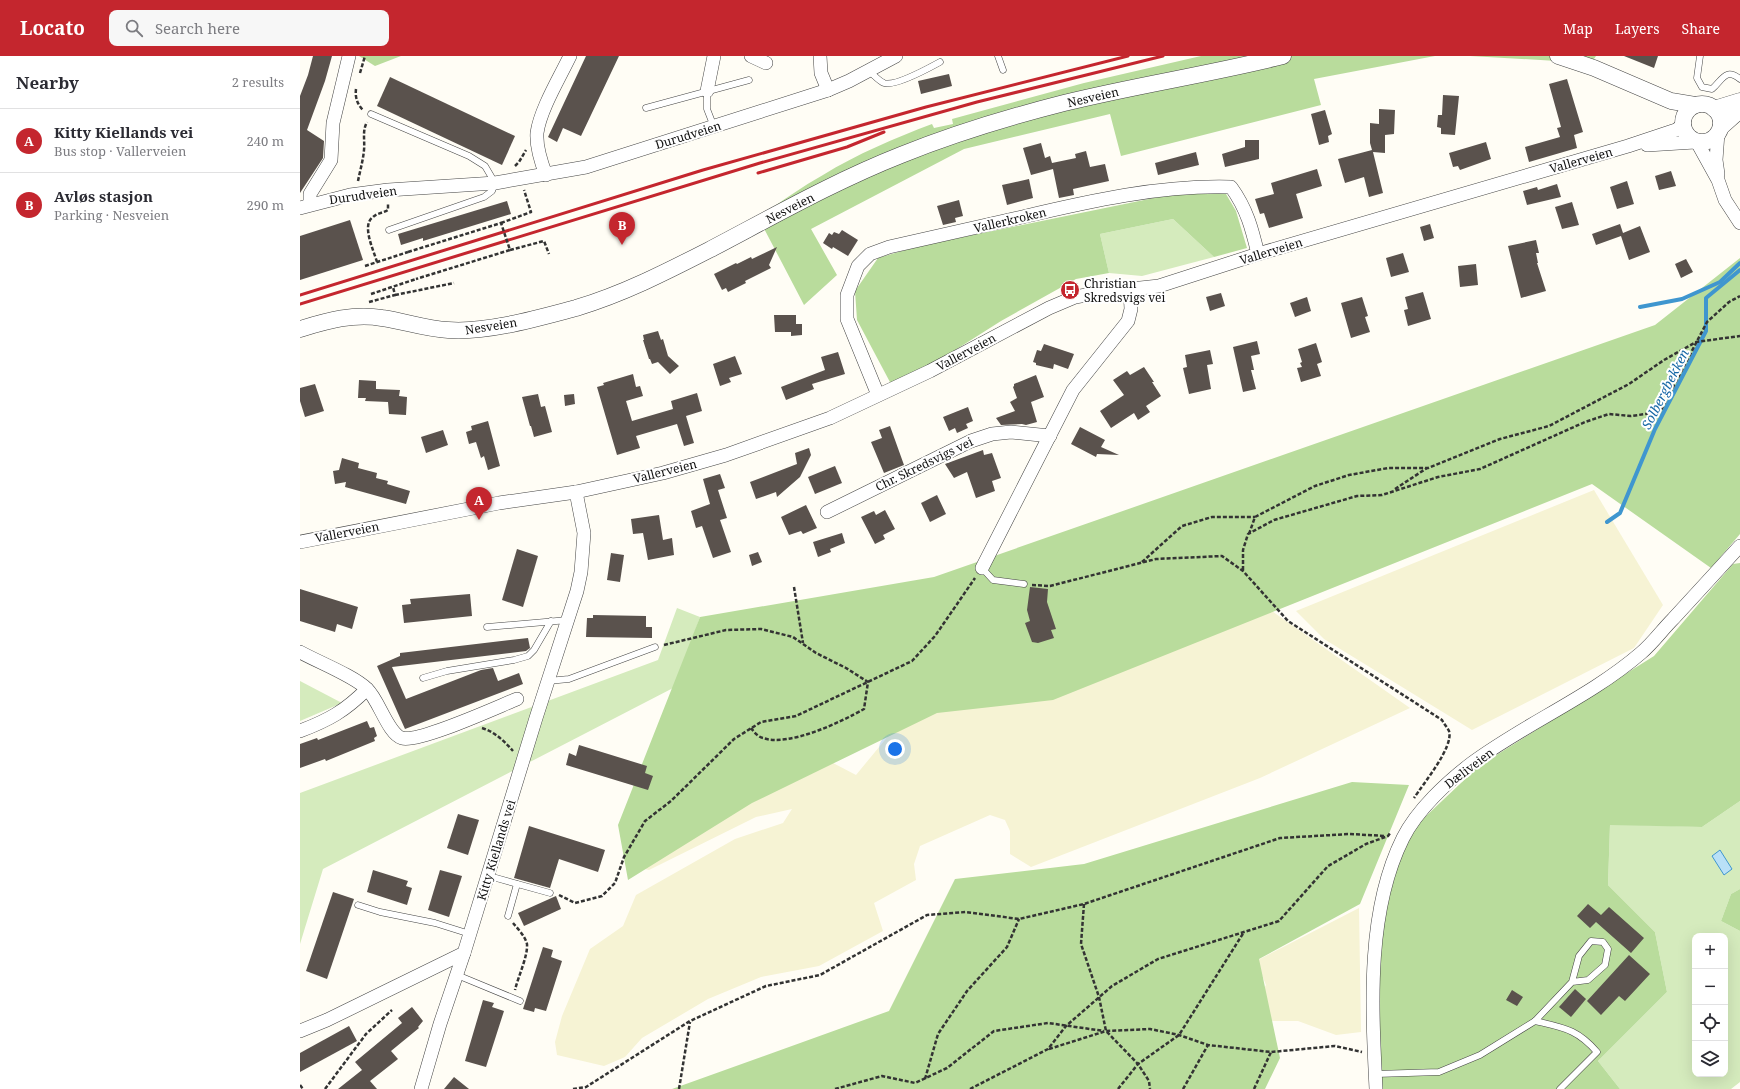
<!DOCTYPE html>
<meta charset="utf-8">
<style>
:root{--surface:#fff;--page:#f7f7f7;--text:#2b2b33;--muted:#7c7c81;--line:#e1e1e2;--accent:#c4262e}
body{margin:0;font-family:"Noto Serif",serif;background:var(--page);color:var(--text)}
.controls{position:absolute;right:12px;bottom:12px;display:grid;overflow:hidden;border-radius:8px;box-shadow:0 4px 16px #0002}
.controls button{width:36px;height:36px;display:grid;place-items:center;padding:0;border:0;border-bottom:1px solid var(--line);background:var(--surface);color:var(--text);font:20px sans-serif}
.you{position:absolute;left:595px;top:693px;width:14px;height:14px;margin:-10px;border:3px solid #fff;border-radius:50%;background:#1a73e8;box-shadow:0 0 0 6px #1a73e833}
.badge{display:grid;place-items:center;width:26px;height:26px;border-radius:50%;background:var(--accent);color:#fff;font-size:13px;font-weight:700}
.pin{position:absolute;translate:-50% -33px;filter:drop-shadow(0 1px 2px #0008)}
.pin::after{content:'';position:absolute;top:21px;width:14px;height:12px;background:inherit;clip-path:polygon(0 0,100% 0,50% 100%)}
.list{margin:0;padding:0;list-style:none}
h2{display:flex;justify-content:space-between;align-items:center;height:52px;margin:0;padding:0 16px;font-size:17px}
h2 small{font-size:13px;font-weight:400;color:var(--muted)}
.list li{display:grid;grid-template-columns:26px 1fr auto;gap:12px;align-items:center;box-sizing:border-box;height:64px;padding:0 16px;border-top:1px solid var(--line)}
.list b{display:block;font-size:15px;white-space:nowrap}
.list p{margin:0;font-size:13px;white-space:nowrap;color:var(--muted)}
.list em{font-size:13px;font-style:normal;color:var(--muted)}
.icon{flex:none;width:22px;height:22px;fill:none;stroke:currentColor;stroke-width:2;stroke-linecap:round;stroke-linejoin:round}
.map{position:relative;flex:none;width:1440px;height:1033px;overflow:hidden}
header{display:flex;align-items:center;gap:24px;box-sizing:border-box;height:56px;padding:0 20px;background:var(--accent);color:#fff}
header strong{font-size:19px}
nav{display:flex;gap:22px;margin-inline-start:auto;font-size:14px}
.search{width:280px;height:36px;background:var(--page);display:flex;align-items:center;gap:10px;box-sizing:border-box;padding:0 14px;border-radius:8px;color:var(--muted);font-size:15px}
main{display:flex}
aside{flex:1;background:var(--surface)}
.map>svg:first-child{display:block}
</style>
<header>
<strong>Locato</strong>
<div class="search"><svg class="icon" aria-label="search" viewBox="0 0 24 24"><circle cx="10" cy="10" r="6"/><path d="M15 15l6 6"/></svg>Search here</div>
<nav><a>Map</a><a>Layers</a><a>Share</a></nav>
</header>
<main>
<aside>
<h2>Nearby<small>2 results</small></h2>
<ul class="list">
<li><span class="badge">A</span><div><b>Kitty Kiellands vei</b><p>Bus stop · Vallerveien</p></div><em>240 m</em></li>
<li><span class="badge">B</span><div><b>Avløs stasjon</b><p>Parking · Nesveien</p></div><em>290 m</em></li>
</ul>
</aside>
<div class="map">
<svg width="1440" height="1033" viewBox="0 0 1440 1033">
<rect width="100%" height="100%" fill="#fffdf5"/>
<g fill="#f6f3d4">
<polygon points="1294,434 1363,549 1334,592 1172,674 1024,583 996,555"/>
<polygon points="959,546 1110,652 960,722 731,811 710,798 710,775 705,764 690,759 620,790 614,808 616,824 574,847 583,875 519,910 461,921 408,943 342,982 325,1001 304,1010 257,999 255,986 262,960 290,893 323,870 336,839 435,783 483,767 492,753 456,761 349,814 340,812 514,697 556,719 631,628"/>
<polygon points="1059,852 1061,976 1036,979 998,965 966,965 958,943 966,929 956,905"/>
</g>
<g fill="#d5ebbd" fill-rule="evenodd">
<polygon points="873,163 914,201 842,220 809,217 800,178"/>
<polygon points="377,552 400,561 375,631 23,813 0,888 0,737 358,604"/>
<polygon points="0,625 42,647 0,665"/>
<path d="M1440 745V833L1431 838 1421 865 1440 875V1026L1431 1033H1320L1298 1005 1367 936 1355 876 1308 829 1310 768 1402 771ZM1395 880H1425V1018H1395Z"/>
</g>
<g fill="#b9dc9c">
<polygon points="59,0 101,0 75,10"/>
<path d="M901 0H1135L1014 23 1021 49 821 100 810 58 664 93 511 173 537 219 504 249 458 161C480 147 501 131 523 119 557 98 595 82 632 68L634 72 653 68 652 63 784 27Z"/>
<polygon points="1170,0 1296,0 1285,16 1257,5"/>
<polygon points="888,135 926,138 936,155 947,192 914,201 873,163 800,178 809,217 776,223 701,265 630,310 591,328 557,264 555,235 578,202 619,190"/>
<polygon points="1440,202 1440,478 1411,512 1292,428 753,644 637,657 452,747 328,824 318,769 400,561 634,521 1355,269"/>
<polygon points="1440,507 1440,745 1402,771 1310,769 1308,829 1355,876 1367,936 1298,1005 1320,1033 1080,1033 1079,876 1107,778 1179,710 1354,600 1433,508"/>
<polygon points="1052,726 1109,729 1060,848 959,903 980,1002 965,1033 372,1033 589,955 655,823 784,808"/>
<polygon points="1440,833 1440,875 1421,865 1431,838"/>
</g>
<polygon fill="#b9e0f7" stroke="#3f96cf" points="1420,794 1432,813 1424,819 1412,800"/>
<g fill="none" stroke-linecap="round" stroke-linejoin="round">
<g stroke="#3f96cf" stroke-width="4">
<polyline points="1340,251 1382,243 1420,226 1440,207"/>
<polyline points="1307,466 1320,457 1355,373 1406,275 1406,242 1440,214"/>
</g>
</g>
<g fill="#5a524d">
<polygon points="13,0 32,0 25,25 7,74 24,85 23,102 0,137 0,40 8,19"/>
<polygon points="286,0 319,0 281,80 263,72 257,86 248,81"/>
<polygon points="1324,0 1358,0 1354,12"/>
<polygon points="649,18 652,30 621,38 618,25"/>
<polygon points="90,21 215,80 202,109 77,50"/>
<polygon points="1267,23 1283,76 1274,79 1277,92 1229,106 1225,91 1260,81 1257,72 1261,71 1249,28"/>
<polygon points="1143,39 1159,40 1155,79 1141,78 1141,72 1137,71 1138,59 1142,59"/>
<polygon points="1079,53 1095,54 1094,78 1085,79 1085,97 1073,96 1083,137 1069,141 1064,121 1045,127 1038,103 1072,94 1070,87 1070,67 1079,68"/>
<polygon points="1025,54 1032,78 1028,80 1029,86 1019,89 1011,58"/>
<polygon points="945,84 959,84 959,103 925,111 922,98 945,91"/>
<polygon points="1186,86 1191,103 1160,114 1158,110 1153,111 1149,97"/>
<polygon points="741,87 745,102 750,100 752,107 776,102 775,98 786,95 790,111 805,108 809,125 773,133 774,139 759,142 753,113 731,119 723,92"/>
<polygon points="896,96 899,109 858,119 855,107"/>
<polygon points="1017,113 1022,130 996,138 1003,162 969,172 964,157 960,158 955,143 974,138 971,127"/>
<polygon points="1371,115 1376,130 1359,134 1355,120"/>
<polygon points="729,123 733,142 707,149 702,129"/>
<polygon points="1327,125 1334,148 1317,153 1310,131"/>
<polygon points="1257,128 1261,141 1227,149 1223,135 1237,131 1238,134"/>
<polygon points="659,144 663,160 655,162 656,166 643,169 637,150"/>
<polygon points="207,145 211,158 123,185 123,182 101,189 98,178"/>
<polygon points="1272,146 1279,169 1262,173 1255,151"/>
<polygon points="50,164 63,204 0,224 0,180"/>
<polygon points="1130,168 1134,182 1124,185 1120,171"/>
<polygon points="1320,168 1323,177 1340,170 1350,196 1329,204 1321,180 1296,189 1292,178"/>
<polygon points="542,174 558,184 548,200 533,191 532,193 523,187 529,177 532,179 534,176 539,178"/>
<polygon points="1236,184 1239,197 1236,197 1238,207 1237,207 1246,235 1221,242 1208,190"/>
<polygon points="477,191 469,209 471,212 445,225 446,227 428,236 426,232 422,234 414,218 436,207 437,208 451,201 452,203"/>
<polygon points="1103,197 1109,216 1091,221 1086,202"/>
<polygon points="1386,203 1393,216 1381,222 1375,208"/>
<polygon points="1176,208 1178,229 1160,231 1158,210"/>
<polygon points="1123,236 1131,263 1108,270 1104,254 1108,253 1105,241"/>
<polygon points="921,237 925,250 910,255 906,241"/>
<polygon points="1007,241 1011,255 995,261 990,247"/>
<polygon points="1062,241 1068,260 1065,261 1070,276 1051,282 1041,247"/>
<polygon points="474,259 496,259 496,268 502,268 502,279 491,280 491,276 475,276"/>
<polygon points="358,275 361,284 363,283 368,300 379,310 370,318 358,306 352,308 350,303 349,303 343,284 344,284 343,279"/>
<polygon points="957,285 960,298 951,300 954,314 951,314 956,333 943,336 933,291"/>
<polygon points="1016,287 1022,306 1017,308 1021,320 1001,326 997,312 1002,311 1000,307 1002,306 998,293"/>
<polygon points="744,288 774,298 768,313 754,308 753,313 736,309 736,307 733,306 737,294 741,295"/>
<polygon points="910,294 913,308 907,309 911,333 889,338 883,312 887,311 885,299"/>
<polygon points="538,296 545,318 512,328 514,333 486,344 481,331 525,314 521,301"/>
<polygon points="435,300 442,318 429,322 431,326 420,330 413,308"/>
<polygon points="844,311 854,326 852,326 861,340 846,350 850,356 838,364 834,357 811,372 800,355 824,339 813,324 827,315 830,319"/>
<polygon points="333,318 336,331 340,330 343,340 326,345 332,365 373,353 371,345 397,337 402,355 386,360 394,387 384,390 377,368 336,380 340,392 317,399 297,331 304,329 303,327"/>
<polygon points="736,319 744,341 731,346 737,366 726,369 722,368 701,369 696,362 715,355 710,346 717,342 713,331 714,330 714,328"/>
<polygon points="59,324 76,325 76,333 100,334 99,340 107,341 106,359 89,358 88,346 65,345 66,342 58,342"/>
<polygon points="15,328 24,355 5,361 0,345 0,332"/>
<polygon points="238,338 241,351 245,350 252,376 234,381 231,370 230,370 222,341"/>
<polygon points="274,338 275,348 265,350 264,339"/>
<polygon points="668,351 673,365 666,368 668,372 657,377 655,372 649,375 643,361"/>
<polygon points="188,365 200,410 188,414 184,400 181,402 176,386 169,388 166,376 172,374 171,370"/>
<polygon points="590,370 604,409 584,417 571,386 582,382 579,374"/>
<polygon points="780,371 805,384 801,391 819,399 797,398 796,401 771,388"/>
<polygon points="143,374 148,389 126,397 121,381"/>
<polygon points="509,392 511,399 500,421 477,441 476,436 456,443 450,426 497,408 495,397"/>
<polygon points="683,394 684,399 692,397 701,422 692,425 695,435 676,442 667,416 654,422 645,408"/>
<polygon points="42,402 59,407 58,412 77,417 76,422 88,425 87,428 110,435 106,448 45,431 46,426 35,428 33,415 39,414"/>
<polygon points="535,410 542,427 515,438 508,421"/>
<polygon points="420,418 425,432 418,434 427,462 420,464 431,496 413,502 402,470 396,472 391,455 410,448 403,423"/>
<polygon points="637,439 646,458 630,466 621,447"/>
<polygon points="506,449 517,472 503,478 501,475 489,479 481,461"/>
<polygon points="585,454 595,473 583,479 585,483 575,488 561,461 574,455 576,459"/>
<polygon points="359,459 363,484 372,482 374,499 348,504 343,477 333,478 331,463"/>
<polygon points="542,477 545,487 530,493 531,496 518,501 513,486"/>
<polygon points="217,493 238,500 223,551 202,544"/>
<polygon points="458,496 462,506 452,510 449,499"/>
<polygon points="311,497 324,499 320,526 307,524"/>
<polygon points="730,531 748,533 747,546 756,573 751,574 754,582 738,587 732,586 725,567 730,565 727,554"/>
<polygon points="0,533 58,551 52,573 37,568 35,576 0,565"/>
<polygon points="170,538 172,560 104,567 102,549 111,548 110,543"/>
<polygon points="293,559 346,560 346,571 352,571 352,582 286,581 287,562 293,562"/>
<polygon points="228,582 230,592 226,595 92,611 106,643 181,614 193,612 198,625 219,617 223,628 105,673 77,610 100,600 100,597"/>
<polygon points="67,665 70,672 74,671 77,680 74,682 75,685 26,705 25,703 0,712 0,688 17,682 18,684"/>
<polygon points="279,689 347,710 345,717 353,720 348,734 266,709 269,697 276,700"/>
<polygon points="158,758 179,764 168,799 147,792"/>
<polygon points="229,770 305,794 298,816 259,803 250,832 214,822"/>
<polygon points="73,814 108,825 106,830 112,832 107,849 67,836"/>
<polygon points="140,814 162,820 149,861 128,854"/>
<polygon points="33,836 54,843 27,923 6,915"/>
<polygon points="256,840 261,853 224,870 218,857"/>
<polygon points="1288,848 1301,859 1309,851 1344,882 1331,897 1296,866 1290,872 1277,860"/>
<polygon points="243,891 253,894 251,901 262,905 246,955 235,952 234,956 223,953"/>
<polygon points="1329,899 1350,918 1325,945 1319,940 1301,959 1287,945"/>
<polygon points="1275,933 1286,943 1271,961 1259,951"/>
<polygon points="1212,934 1223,941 1217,950 1206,944"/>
<polygon points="183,944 194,947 192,951 204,955 186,1011 165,1005"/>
<polygon points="112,951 123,965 118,971 119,972 91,995 98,1003 70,1025 77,1033 38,1033 62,1014 55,1006 102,967 98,962"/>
<polygon points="49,970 57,985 0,1016 0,997"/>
<polygon points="154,1021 169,1033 144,1033"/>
</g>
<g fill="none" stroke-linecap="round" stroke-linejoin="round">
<defs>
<g id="service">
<polyline points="698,0 703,14"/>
<path d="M1400 0 1397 22 1402 31 1412 33C1422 25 1425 11 1440 23"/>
<path d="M569 15C574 19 579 25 584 27 595 31 629 12 640 6"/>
<polyline points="407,35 407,53 414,71"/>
<polyline points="346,52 449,24"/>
<polyline points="71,58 169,100 185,110 195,127 192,135 184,141 89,174"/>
<polyline points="682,512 693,524 724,528"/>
<polyline points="187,571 268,564"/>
<polyline points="123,622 147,615 214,604 228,600 234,594 251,565"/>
<polyline points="248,625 269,623 355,591"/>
<polyline points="189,820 250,837"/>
<polyline points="58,849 80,856 135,867 170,878"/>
<polyline points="208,860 217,828"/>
<polyline points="157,919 220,945"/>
<path d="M1235 965C1264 972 1277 973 1297 996L1260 1033"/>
<polyline points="1076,1018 1139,1016 1180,999 1235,965 1272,926 1279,900 1291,885 1303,886 1308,893 1305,909 1288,924 1272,926"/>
</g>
<g id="minor">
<polyline points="451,0 466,7"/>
<polyline points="520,0 521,17 528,34"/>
<polyline points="407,35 414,0"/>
<polyline points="1397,86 1418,124 1425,144 1440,167"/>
<polyline points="1347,89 1395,86"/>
<polyline points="1418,118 1416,104 1418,77"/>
<path d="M246 119C241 106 236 91 237 77 240 54 260 21 270 0"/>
<polyline points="10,148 10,138 31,104 33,67 49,0"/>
<polyline points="0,152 50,139 88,134 195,127 286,111 528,34 549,25 596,0"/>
<path d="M578 339 547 263V239L558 210 570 198 589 191C633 181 677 171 722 161 790 145 860 129 931 131 947 153 952 173 958 198"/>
<polyline points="527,456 671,385 692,378 711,376 750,380"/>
<polyline points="0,486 199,447 276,436 363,417 426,399 530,362 630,315 749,252 775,241 803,236 859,230 958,198 1328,90 1376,74 1383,69"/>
<polyline points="682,512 773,334 828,265 831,253 830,234"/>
<path d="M0 596C18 606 54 620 67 633 79 644 88 678 102 682 119 687 197 651 217 643"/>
<path d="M0 675C29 664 45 655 67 633"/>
<polyline points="0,975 27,964 164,897 236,662 277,535 281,516 284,477 276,436"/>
<polyline points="121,1033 140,968 164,897"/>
<path d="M1076 1033C1072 952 1066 856 1103 782 1117 754 1147 726 1172 707 1226 667 1290 641 1341 597 1353 587 1362 574 1373 563 1395 539 1418 514 1440 490"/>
</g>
<g id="tertiary">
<polyline points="1258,0 1294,12 1371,45 1395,49"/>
<circle cx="1402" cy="67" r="19"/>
<polyline points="1414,53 1440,45"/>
<polyline points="1421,71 1440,54"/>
<path d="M0 273C27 265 53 257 82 262 104 265 126 273 148 274 187 277 238 262 276 252 323 238 366 216 409 194 472 161 535 125 601 99 653 78 709 61 764 47 837 29 911 18 983 0"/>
</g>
</defs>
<use href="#service" stroke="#444" stroke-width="7"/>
<use href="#minor" stroke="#444" stroke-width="14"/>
<use href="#tertiary" stroke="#444" stroke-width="17"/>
<g stroke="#333" stroke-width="2.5" stroke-dasharray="4 2" stroke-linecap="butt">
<polyline points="60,17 65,0"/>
<path d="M56 33C55 41 57 48 63 54"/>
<polyline points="215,110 219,106 226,94"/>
<path d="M58 125C60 115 63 105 64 94 65 84 62 75 67 66"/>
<polyline points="201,167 231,156 224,134"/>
<polyline points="210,194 244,185 249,198"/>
<path d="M77 206C74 195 61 169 73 161 77 157 83 157 88 154V147"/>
<polyline points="65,210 108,196"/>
<polyline points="71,238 116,223"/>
<polyline points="95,239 154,227"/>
<polyline points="69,246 95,239 93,231"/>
<polyline points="1095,433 1127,412"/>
<polyline points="949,478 955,461 1015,430 1049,419 1088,412 1128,412 1200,383 1249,370 1329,328 1364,304 1396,286 1440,280"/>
<polyline points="842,506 882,470 912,461 955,461"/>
<polyline points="943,514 943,494 948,478 974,464 1057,440 1082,439 1138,421 1180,413 1285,366 1309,358 1331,360 1360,356 1407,266 1429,246 1440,240"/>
<path d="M732 529 750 530 856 503 922 500 943 515 988 565 1142 664C1144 668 1147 671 1149 675 1154 691 1123 728 1114 742"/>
<polyline points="494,531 503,587"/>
<path d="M364 589 426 574 461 573 493 581 516 597 546 612 568 626 564 653C541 666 489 691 463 682 458 681 454 676 451 672"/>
<path d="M182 672C195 676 204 685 213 695"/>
<polyline points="259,839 275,847 302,840 315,827 324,801 345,765 371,745 434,683 461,666 496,660 612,605 635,580 675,522"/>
<polyline points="784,848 781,888 799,941 806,975 838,1008 849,1025 850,1033"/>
<path d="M213 867C218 873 225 880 227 888 228 900 218 921 215 934"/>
<polyline points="749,993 806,975 850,973 879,979 908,989 971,996 1035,990 1062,996"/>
<polyline points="625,1023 638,978 667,935 707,891 719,863"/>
<polyline points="0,1029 3,1033"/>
<polyline points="25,1033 66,978 92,954"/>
<polyline points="273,1033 286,1031 390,965 466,930 520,919 627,859 666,856 719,863 784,848 980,782 1050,778 1085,780"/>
<polyline points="379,1033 390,966"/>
<polyline points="535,1033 582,1020 615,1027 647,1012 694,975 748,967 804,975"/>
<polyline points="670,1033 748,993 766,970 812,930 858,903 979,865 1028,810 1066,788 1088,780 1091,776"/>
<polyline points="818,1033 838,1008 879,979 944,876"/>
<polyline points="883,1033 908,989"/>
<polyline points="954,1033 971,996"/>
</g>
<use href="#service" stroke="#fff" stroke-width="6"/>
<use href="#minor" stroke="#fff" stroke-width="13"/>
<use href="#tertiary" stroke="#fff" stroke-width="16"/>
<g stroke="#c4262e" stroke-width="3">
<polyline points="458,117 547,91 584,76"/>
<polyline points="0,239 403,114 626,51 828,0"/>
<polyline points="0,248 460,107 677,46 863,0"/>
</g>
<polyline stroke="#333" stroke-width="2.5" stroke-dasharray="4 2" stroke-linecap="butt" points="108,196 201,167 210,194 116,223"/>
</g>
<defs>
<symbol id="bus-disc" viewBox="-11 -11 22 22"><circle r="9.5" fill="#c4262e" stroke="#fff"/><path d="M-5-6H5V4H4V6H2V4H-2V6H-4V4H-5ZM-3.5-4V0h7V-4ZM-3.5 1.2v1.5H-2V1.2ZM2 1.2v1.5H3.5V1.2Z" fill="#fff"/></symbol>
</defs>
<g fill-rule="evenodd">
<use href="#bus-disc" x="759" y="223" width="22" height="22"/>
</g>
<g text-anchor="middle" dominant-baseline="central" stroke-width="4" stroke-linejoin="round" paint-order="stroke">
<g font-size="12" fill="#111" stroke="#fff">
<text transform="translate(793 41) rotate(-13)">Nesveien</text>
<text transform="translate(388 79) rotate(-17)">Durudveien</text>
<text transform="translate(1281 104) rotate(-16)">Vallerveien</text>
<text transform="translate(63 139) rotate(-8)">Durudveien</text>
<text transform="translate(490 152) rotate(-27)">Nesveien</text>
<text transform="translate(710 164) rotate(-13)">Vallerkroken</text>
<text transform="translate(971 195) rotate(-17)">Vallerveien</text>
<text transform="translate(191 270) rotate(-9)">Nesveien</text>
<text transform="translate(666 296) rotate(-28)">Vallerveien</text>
<text transform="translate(624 408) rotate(-26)">Chr. Skredsvigs vei</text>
<text transform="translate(365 415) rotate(-14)">Vallerveien</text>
<text transform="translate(47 476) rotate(-11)">Vallerveien</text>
<text transform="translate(1169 712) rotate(-37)">Dæliveien</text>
<text transform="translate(196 794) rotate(-73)">Kitty Kiellands vei</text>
</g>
<g font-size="12" fill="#111" stroke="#fff" text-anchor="start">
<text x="784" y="227">Christian<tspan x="784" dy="14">Skredsvigs vei</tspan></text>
</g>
<g font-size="13" font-style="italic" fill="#1768a6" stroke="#fff">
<text transform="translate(1365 333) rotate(-63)">Solbergbekken</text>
</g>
</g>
</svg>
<div class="controls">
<button>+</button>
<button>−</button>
<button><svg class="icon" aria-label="locate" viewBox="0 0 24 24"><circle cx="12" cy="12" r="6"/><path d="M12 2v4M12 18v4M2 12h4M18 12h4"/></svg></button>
<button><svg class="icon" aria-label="layers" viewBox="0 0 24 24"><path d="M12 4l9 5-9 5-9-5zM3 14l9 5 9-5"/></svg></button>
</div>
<div class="you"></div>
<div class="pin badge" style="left:179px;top:464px">A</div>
<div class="pin badge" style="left:322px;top:189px">B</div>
</div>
</main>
